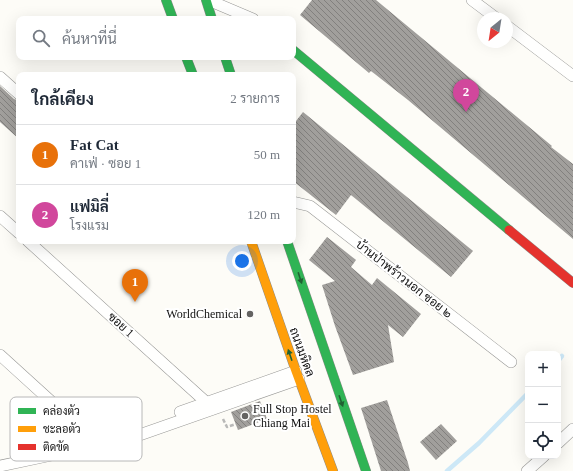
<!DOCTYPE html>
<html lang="th">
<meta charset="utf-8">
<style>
:root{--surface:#fff;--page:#f6f6f7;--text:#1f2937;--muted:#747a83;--line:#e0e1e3;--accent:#db2777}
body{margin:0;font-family:"Times New Roman",Sarabun,serif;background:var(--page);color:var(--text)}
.controls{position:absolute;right:12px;bottom:12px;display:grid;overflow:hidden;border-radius:8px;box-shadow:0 4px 16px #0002}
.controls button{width:36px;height:36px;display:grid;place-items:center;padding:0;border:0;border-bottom:1px solid var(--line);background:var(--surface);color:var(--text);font:20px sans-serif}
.compass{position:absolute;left:477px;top:12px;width:36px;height:36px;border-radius:50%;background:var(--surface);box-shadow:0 4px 16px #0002;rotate:210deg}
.you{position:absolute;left:242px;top:261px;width:14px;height:14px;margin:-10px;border:3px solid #fff;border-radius:50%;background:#1a73e8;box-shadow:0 0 0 6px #1a73e833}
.badge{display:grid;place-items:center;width:26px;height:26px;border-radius:50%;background:var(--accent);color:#fff;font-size:13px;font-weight:700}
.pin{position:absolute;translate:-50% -33px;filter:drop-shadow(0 1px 2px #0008)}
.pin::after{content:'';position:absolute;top:21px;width:14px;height:12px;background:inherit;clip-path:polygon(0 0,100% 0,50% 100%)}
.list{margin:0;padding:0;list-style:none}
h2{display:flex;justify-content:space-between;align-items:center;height:52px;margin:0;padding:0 16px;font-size:17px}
h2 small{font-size:13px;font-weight:400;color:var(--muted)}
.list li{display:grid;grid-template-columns:26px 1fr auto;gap:12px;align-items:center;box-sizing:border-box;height:60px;padding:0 16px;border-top:1px solid var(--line)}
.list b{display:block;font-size:15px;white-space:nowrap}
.list p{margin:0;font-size:13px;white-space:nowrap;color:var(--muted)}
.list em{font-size:13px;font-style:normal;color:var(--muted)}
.icon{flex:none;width:22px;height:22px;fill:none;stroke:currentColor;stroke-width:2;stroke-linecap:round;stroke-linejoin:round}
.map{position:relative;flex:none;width:573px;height:471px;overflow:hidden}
.search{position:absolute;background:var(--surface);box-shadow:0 4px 16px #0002;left:16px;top:16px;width:280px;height:44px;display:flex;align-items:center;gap:10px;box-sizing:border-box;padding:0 14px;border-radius:8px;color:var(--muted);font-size:15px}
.panel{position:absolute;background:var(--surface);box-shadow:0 4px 16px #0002;left:16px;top:72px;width:280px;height:172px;border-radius:8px}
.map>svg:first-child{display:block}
</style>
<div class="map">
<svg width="573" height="471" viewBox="0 0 573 471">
<defs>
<pattern id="building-back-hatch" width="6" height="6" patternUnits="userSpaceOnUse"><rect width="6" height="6" fill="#a19f9c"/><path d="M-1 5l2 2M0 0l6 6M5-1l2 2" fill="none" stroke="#82807e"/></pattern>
</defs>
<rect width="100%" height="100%" fill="#fdfcf7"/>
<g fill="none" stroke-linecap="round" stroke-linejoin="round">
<g stroke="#cde8f7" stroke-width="4.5">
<polyline points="558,361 562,356"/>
<polyline points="447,471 479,443 528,393"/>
</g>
</g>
<g fill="url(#building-back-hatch)">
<polygon points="312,0 376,0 552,146 551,147 573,164 573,239 408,100 371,71 369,73 300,15"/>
<polygon points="0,86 14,99 19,101 19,139 0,122"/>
<polygon points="303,112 473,251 451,277 351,195 336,215 293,181 293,125"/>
<polygon points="327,237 356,260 351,267 372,285 377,278 421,314 403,337 388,325 394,362 353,375 335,326 322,285 335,281 309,260"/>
<polygon points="387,400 408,463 410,471 381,471 361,408"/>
<polygon points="260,401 267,419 238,430 231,412"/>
<polygon points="441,424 457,441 436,460 420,442"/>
</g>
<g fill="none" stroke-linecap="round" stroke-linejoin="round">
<defs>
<g id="street">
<polyline points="208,0 253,19"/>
<polyline points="472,0 496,18"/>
<polyline points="507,26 573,76"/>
<polyline points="0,77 19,94"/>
<polyline points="293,202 310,206 511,362"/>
<polyline points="0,216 19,233"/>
<polyline points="28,241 207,403 212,409"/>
<polyline points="0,355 99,445"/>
<polyline points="180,412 296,371"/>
<polyline points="558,443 573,429"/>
<polyline points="0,466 99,445 108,446 299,379"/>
<polyline points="527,471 544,456"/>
</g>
<g id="fast">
<polyline points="166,0 173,19"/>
<polyline points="206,0 212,19"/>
<polyline points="293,50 509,230"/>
<polyline points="186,57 193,75"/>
<polyline points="225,57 231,75"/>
<polyline points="287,241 366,471"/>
</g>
<polyline id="slow" points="251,241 296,371 333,471"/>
<polyline id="jam" points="509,230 573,283"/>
</defs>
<use href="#street" stroke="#979795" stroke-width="12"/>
<use href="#fast" stroke="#8e8d8b" stroke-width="10"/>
<use href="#slow" stroke="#8e8d8b" stroke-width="10"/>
<use href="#jam" stroke="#8e8d8b" stroke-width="10"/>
<polyline stroke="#b9b9b8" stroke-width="2.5" stroke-dasharray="4 2" stroke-linecap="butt" points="223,419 227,427 236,424"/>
<use href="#street" stroke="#fffffe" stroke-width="11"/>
<use href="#fast" stroke="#30b455" stroke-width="9"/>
<use href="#slow" stroke="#ff9f0a" stroke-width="9"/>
<use href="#jam" stroke="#e5322d" stroke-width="9"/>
</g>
<defs><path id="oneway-solid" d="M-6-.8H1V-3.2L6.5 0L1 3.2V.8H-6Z"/></defs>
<g fill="#206233">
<use href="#oneway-solid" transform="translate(300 278) rotate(72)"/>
<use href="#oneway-solid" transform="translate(290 355) rotate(-109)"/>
<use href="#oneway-solid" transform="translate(341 401) rotate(71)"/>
</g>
<g fill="#646362" stroke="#fff" stroke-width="1.5">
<circle cx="250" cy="314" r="4"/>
<circle cx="245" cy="416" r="4"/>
</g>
<g text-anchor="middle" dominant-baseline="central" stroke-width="4" stroke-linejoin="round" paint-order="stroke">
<g font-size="12" fill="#111" stroke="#fff">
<text transform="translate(404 279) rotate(38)">บ้านป่าพร้าวนอก ซอย ๒</text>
<text transform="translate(121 325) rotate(42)">ซอย 1</text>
<text transform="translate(302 352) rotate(70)">ถนนมหิดล</text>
</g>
<g font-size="12" fill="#111" stroke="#fff" text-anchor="end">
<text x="242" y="314">WorldChemical</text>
<text x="253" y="409" text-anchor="start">Full Stop Hostel<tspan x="253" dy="14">Chiang Mai</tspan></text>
</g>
</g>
<rect x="10" y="397" width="132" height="64" rx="6" fill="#fff" stroke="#b8b8b8" stroke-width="1"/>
<rect x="18" y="408" width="18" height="6" fill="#30b455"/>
<rect x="18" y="426" width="18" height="6" fill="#ff9f0a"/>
<rect x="18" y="444" width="18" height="6" fill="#e5322d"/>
<g font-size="11" fill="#111">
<text x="43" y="415">คล่องตัว</text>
<text x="43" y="433">ชะลอตัว</text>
<text x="43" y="451">ติดขัด</text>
</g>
</svg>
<div class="controls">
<button>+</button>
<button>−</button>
<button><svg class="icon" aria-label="locate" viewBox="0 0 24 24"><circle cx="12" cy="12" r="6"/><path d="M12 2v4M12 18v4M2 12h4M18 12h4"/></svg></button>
</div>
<svg class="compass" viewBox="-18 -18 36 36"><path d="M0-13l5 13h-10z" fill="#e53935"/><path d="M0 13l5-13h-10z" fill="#747a83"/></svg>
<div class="you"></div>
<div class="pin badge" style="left:135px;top:302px;background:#e8710a">1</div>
<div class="pin badge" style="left:466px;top:112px;background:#d1479c">2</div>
<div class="search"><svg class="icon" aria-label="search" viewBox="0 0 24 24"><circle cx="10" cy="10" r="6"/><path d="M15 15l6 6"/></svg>ค้นหาที่นี่</div>
<section class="panel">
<h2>ใกล้เคียง<small>2 รายการ</small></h2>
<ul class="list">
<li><span class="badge" style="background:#e8710a">1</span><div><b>Fat Cat</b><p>คาเฟ่ · ซอย 1</p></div><em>50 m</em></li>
<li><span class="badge" style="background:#d1479c">2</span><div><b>แฟมิลี่</b><p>โรงแรม</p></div><em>120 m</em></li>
</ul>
</section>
</div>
